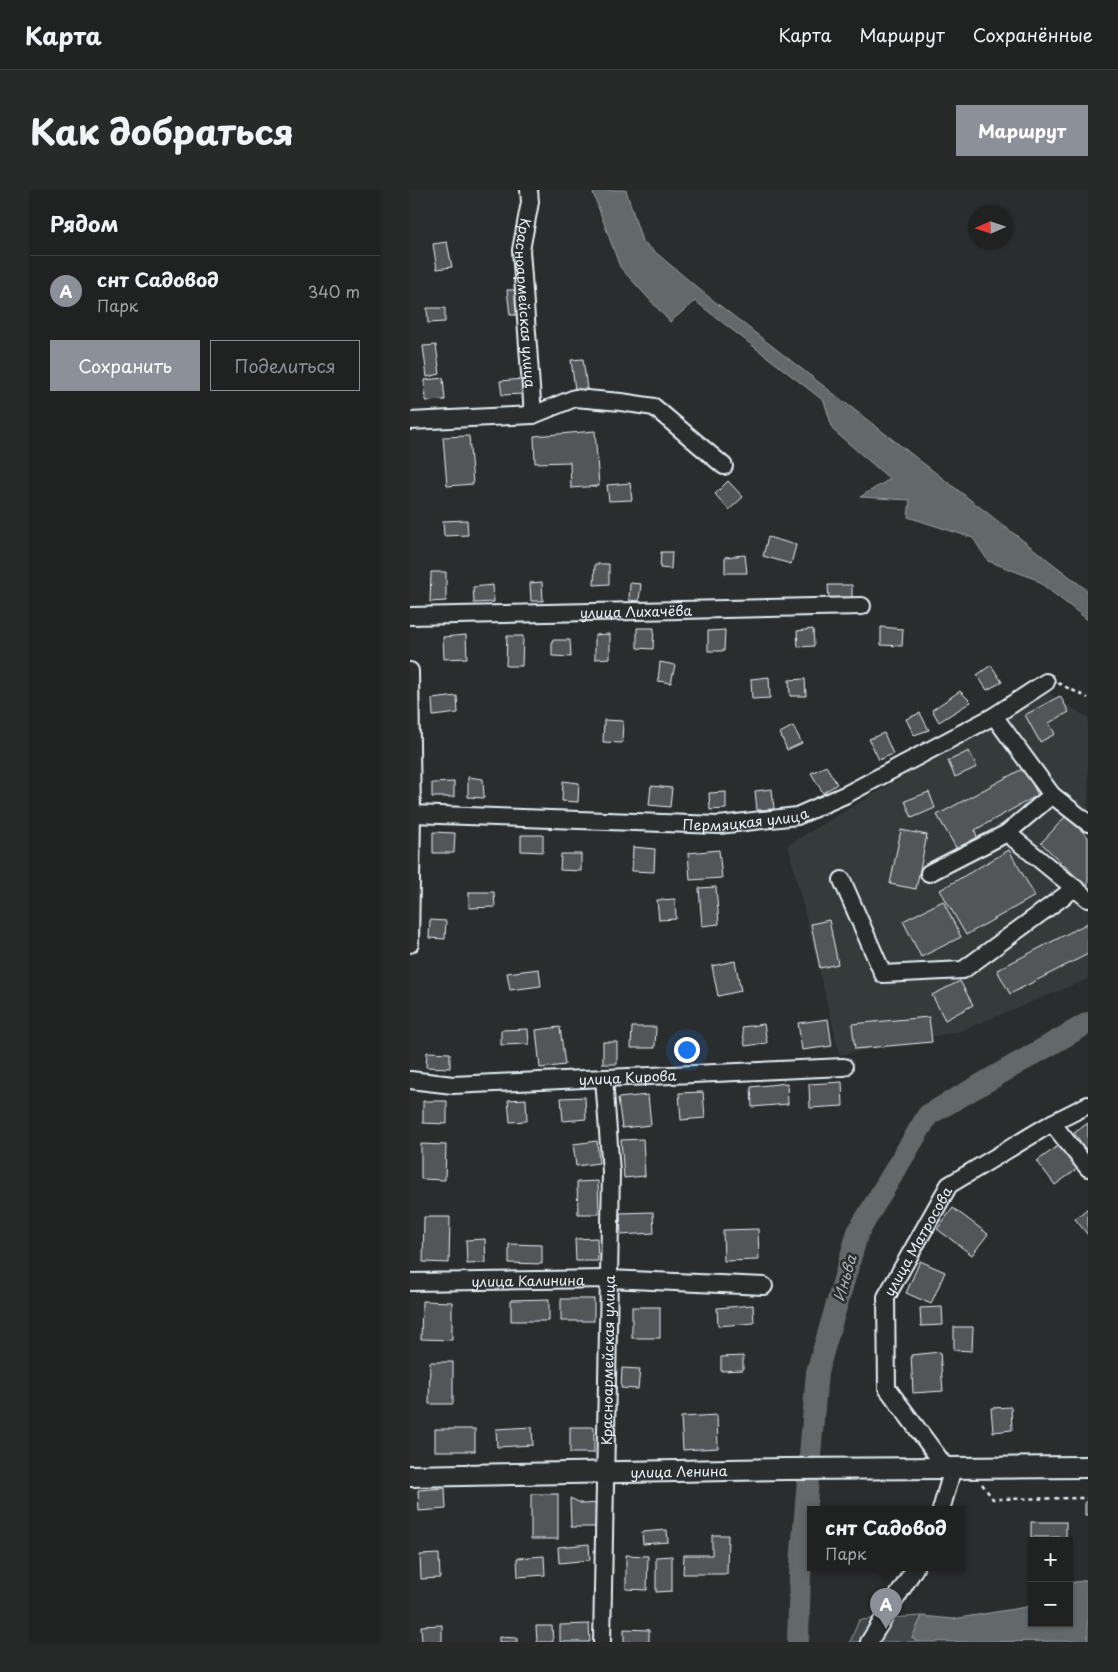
<!DOCTYPE html>
<html lang="ru">
<meta charset="utf-8">
<style>
:root{--surface:#202222;--page:#282a2a;--text:#f1f3f6;--muted:#a2a4a5;--line:#3d3f40;--accent:#8c9099}
body{margin:0;font-family:"Playpen Sans",sans-serif;background:var(--page);color:var(--text)}
.controls{position:absolute;right:15px;bottom:15px;display:grid;overflow:hidden;border-radius:0px;box-shadow:0 1px 4px #0004}
.controls button{width:45px;height:45px;display:grid;place-items:center;padding:0;border:0;border-bottom:1px solid var(--line);background:var(--surface);color:var(--text);font:25px sans-serif}
.compass{position:absolute;left:558px;top:15px;width:45px;height:45px;border-radius:50%;background:var(--surface);box-shadow:0 1px 4px #0004;rotate:267deg}
.you{position:absolute;left:276px;top:859px;width:18px;height:18px;margin:-12px;border:4px solid #fff;border-radius:50%;background:#1a73e8;box-shadow:0 0 0 8px #1a73e833}
.badge{display:grid;place-items:center;width:32px;height:32px;border-radius:50%;background:var(--accent);color:#fff;font-size:16px;font-weight:700}
.pin{position:absolute;translate:-50% -41px;filter:drop-shadow(0 1px 2px #0008)}
.pin::after{content:'';position:absolute;top:26px;width:18px;height:15px;background:inherit;clip-path:polygon(0 0,100% 0,50% 100%)}
.popup{position:absolute;left:397px;top:1316px;width:158px;height:65px;box-sizing:border-box;display:grid;place-content:center;border-radius:0px;background:var(--surface);filter:drop-shadow(0 1px 4px #0005);font-size:16px;white-space:nowrap;color:var(--muted)}
.popup b{font-size:19px;color:var(--text)}
.popup::after{content:'';position:absolute;left:50%;top:100%;margin-left:-10px;border:10px solid transparent;border-top-color:var(--surface)}
.list{margin:0;padding:0;list-style:none}
h2{display:flex;justify-content:space-between;align-items:center;height:65px;margin:0;padding:0 20px;font-size:21px}
h2 small{font-size:16px;font-weight:400;color:var(--muted)}
.list li{display:grid;grid-template-columns:32px 1fr auto;gap:15px;align-items:center;box-sizing:border-box;height:70px;padding:0 20px;border-top:1px solid var(--line)}
.list b{display:block;font-size:19px;white-space:nowrap}
.list p{margin:0;font-size:16px;white-space:nowrap;color:var(--muted)}
.list em{font-size:16px;font-style:normal;color:var(--muted)}
.actions{display:flex;gap:10px;padding:15px 20px}
.actions a{flex:1;padding:11px 0;border:1px solid var(--accent);border-radius:0px;text-align:center;font-size:18px;color:var(--accent)}
.actions .main{background:var(--accent);color:#fff}
.map{position:relative;flex:none;width:678px;height:1452px;overflow:hidden;border-radius:0px}
header{display:flex;align-items:center;gap:30px;box-sizing:border-box;height:70px;padding:0 25px;background:var(--surface);border-bottom:1px solid var(--line)}
header strong{font-size:24px}
nav{display:flex;gap:28px;margin-inline-start:auto;font-size:18px}
.intro{display:flex;align-items:center;justify-content:space-between;box-sizing:border-box;height:120px;padding:0 30px}
h1{margin:0;font-size:35px}
.button{padding:12px 22px;border-radius:0px;background:var(--accent);color:#fff;font-size:18px;font-weight:700}
main{display:flex;gap:30px;padding:0 30px}
aside{flex:1;background:var(--surface);border-radius:0px;box-shadow:0 1px 4px #0004}
.map>svg:first-child{display:block}
</style>
<header>
<strong>Карта</strong>
<nav><a>Карта</a><a>Маршрут</a><a>Сохранённые</a></nav>
</header>
<div class="intro"><h1>Как добраться</h1><a class="button">Маршрут</a></div>
<main>
<aside>
<h2>Рядом<small></small></h2>
<ul class="list">
<li><span class="badge">A</span><div><b>снт Садовод</b><p>Парк</p></div><em>340 m</em></li>
</ul>
<div class="actions"><a class="main">Сохранить</a><a>Поделиться</a></div>
</aside>
<div class="map">
<svg width="678" height="1452" viewBox="0 0 678 1452">
<rect width="100%" height="100%" fill="#2a2d2e"/>
<filter id="ink" filterUnits="userSpaceOnUse"><feTurbulence type="fractalNoise" baseFrequency=".02" numOctaves="2"/><feDisplacementMap in="SourceGraphic" scale="10" xChannelSelector="R" yChannelSelector="G"/><feConvolveMatrix kernelMatrix="1 2 1 2 8 2 1 2 1" color-interpolation-filters="sRGB"/></filter>
<g filter="url(#ink)">
<polygon fill="#363a3b" points="631,498 678,528 678,789 550,841 430,865 378,655 603,521"/>
<polygon fill="#424648" stroke="#959ca0" points="512,1426 502,1448 508,1452 440,1452 449,1430"/>
<g fill="#63686b" stroke="#989fa3">
<polygon points="182,0 216,0 232,51 295,104 678,401 678,430 625,389 578,371 563,348 498,327 500,310 450,307 480,289 423,240 414,211 285,111 260,132 210,77"/>
<polygon points="678,1390 678,1451 508,1452 502,1448 512,1426 543,1429 616,1417 622,1413 622,1433 659,1433 659,1393"/>
</g>
<g fill="none" stroke-linecap="round" stroke-linejoin="round">
<polyline stroke="#63686b" stroke-width="22" points="388,1452 390,1385 407,1182 448,1042 518,925 678,833"/>
</g>
<g fill="#535759" stroke="#e8f1f8">
<polygon points="37,52 42,77 27,79 23,54"/>
<polygon points="97,100 110,100 112,125 100,125"/>
<polygon points="17,118 35,118 35,132 18,133"/>
<polygon points="26,155 30,184 17,187 13,156"/>
<polygon points="173,169 177,199 165,200 161,170"/>
<polygon points="33,188 35,210 16,211 15,190"/>
<polygon points="113,189 113,204 92,205 90,191"/>
<polygon points="185,241 189,296 161,298 160,272 125,273 124,246"/>
<polygon points="59,246 63,294 37,296 33,247"/>
<polygon points="318,291 333,307 319,320 305,304"/>
<polygon points="220,293 222,310 199,311 197,295"/>
<polygon points="57,330 58,345 34,346 33,331"/>
<polygon points="358,347 386,355 381,374 353,366"/>
<polygon points="251,362 262,362 261,379 250,378"/>
<polygon points="335,365 337,383 315,383 315,367"/>
<polygon points="185,374 199,374 199,394 184,395"/>
<polygon points="21,382 36,382 36,411 20,412"/>
<polygon points="132,392 133,411 121,411 120,393"/>
<polygon points="220,393 231,394 229,411 219,410"/>
<polygon points="83,395 84,412 64,413 63,397"/>
<polygon points="418,395 442,395 442,411 419,410"/>
<polygon points="471,437 493,439 492,456 471,455"/>
<polygon points="227,438 244,438 243,459 227,458"/>
<polygon points="403,439 404,456 388,457 387,441"/>
<polygon points="315,440 314,461 298,461 298,441"/>
<polygon points="200,444 200,468 185,469 185,445"/>
<polygon points="56,445 57,468 34,469 33,447"/>
<polygon points="97,446 113,446 112,476 96,476"/>
<polygon points="142,450 160,450 161,467 142,466"/>
<polygon points="250,472 265,475 261,493 248,491"/>
<polygon points="581,475 592,492 577,500 567,485"/>
<polygon points="359,487 360,508 342,509 341,489"/>
<polygon points="395,489 396,506 380,506 379,490"/>
<polygon points="550,501 561,512 529,532 522,520"/>
<polygon points="47,506 48,523 23,526 22,509"/>
<polygon points="650,506 659,522 639,533 645,544 630,552 615,525"/>
<polygon points="510,523 519,540 504,545 496,529"/>
<polygon points="194,530 213,531 212,553 193,552"/>
<polygon points="383,536 392,553 377,560 370,543"/>
<polygon points="474,543 483,564 469,570 459,549"/>
<polygon points="559,561 567,577 545,587 538,571"/>
<polygon points="416,576 427,594 413,603 401,583"/>
<polygon points="614,578 628,605 565,640 568,651 548,661 527,625"/>
<polygon points="58,587 73,589 74,608 58,607"/>
<polygon points="153,591 169,593 168,612 152,611"/>
<polygon points="44,592 44,607 22,607 22,593"/>
<polygon points="241,596 262,598 260,617 239,615"/>
<polygon points="362,599 364,619 347,620 345,601"/>
<polygon points="316,602 316,619 300,620 299,603"/>
<polygon points="519,602 525,618 502,628 495,611"/>
<polygon points="656,626 678,647 678,698 631,653"/>
<polygon points="491,640 517,645 506,699 480,694"/>
<polygon points="23,642 45,643 44,663 23,663"/>
<polygon points="111,645 133,645 133,662 111,661"/>
<polygon points="223,657 245,659 244,682 222,681"/>
<polygon points="309,660 312,688 280,690 278,663"/>
<polygon points="599,660 625,706 556,745 530,700"/>
<polygon points="151,664 171,664 171,681 150,680"/>
<polygon points="306,697 309,734 292,736 289,698"/>
<polygon points="59,702 84,702 85,717 59,718"/>
<polygon points="265,709 266,729 249,730 247,710"/>
<polygon points="533,711 551,747 511,767 493,731"/>
<polygon points="20,730 36,731 35,749 19,748"/>
<polygon points="419,730 428,774 410,778 401,734"/>
<polygon points="678,733 678,764 600,804 587,780"/>
<polygon points="325,771 331,801 308,806 302,776"/>
<polygon points="129,779 131,796 100,800 97,783"/>
<polygon points="550,791 563,815 535,830 522,805"/>
<polygon points="519,827 522,852 445,859 442,834"/>
<polygon points="418,829 422,856 392,860 388,833"/>
<polygon points="354,834 357,853 335,856 332,837"/>
<polygon points="150,837 155,875 130,878 126,840"/>
<polygon points="222,837 246,837 245,858 221,858"/>
<polygon points="118,839 119,854 91,855 91,840"/>
<rect x="193" y="852" width="14" height="22"/>
<polygon points="17,862 40,863 40,878 16,877"/>
<polygon points="432,892 433,916 400,918 399,894"/>
<polygon points="377,893 378,914 342,917 341,897"/>
<polygon points="293,902 295,928 271,930 269,903"/>
<polygon points="238,905 241,935 212,938 208,908"/>
<polygon points="175,907 176,929 153,931 151,908"/>
<polygon points="116,909 117,931 100,932 98,910"/>
<polygon points="13,911 37,911 37,934 13,933"/>
<polygon points="678,933 678,962 664,943"/>
<polygon points="233,949 235,986 214,988 211,950"/>
<polygon points="187,951 189,973 166,976 163,954"/>
<polygon points="652,953 670,977 645,995 627,971"/>
<polygon points="11,954 36,955 35,990 11,989"/>
<polygon points="188,991 189,1024 168,1024 167,992"/>
<polygon points="543,1018 578,1044 562,1065 527,1039"/>
<polygon points="678,1018 678,1045 665,1029"/>
<polygon points="243,1022 244,1043 211,1045 210,1023"/>
<polygon points="14,1027 40,1027 39,1073 13,1072"/>
<polygon points="348,1039 349,1070 314,1071 313,1040"/>
<polygon points="187,1048 188,1071 166,1071 165,1049"/>
<polygon points="75,1049 76,1073 57,1074 56,1050"/>
<polygon points="99,1054 132,1055 132,1074 99,1073"/>
<polygon points="510,1071 535,1082 521,1114 496,1103"/>
<polygon points="139,1109 139,1131 101,1131 101,1110"/>
<rect x="151" y="1109" width="33" height="22"/>
<polygon points="12,1111 42,1112 42,1150 11,1149"/>
<polygon points="343,1115 344,1133 308,1136 307,1118"/>
<rect x="222" y="1117" width="28" height="31"/>
<polygon points="532,1117 533,1135 511,1136 510,1118"/>
<polygon points="544,1137 563,1137 562,1161 544,1160"/>
<polygon points="530,1162 533,1201 503,1203 501,1165"/>
<polygon points="333,1166 333,1180 311,1181 311,1167"/>
<polygon points="20,1172 43,1172 43,1214 19,1214"/>
<polygon points="212,1178 230,1179 228,1199 211,1198"/>
<polygon points="601,1217 602,1240 583,1242 581,1218"/>
<polygon points="307,1225 308,1258 273,1260 271,1227"/>
<polygon points="122,1237 123,1255 87,1257 86,1239"/>
<rect x="160" y="1237" width="24" height="26"/>
<rect x="25" y="1239" width="40" height="22"/>
<polygon points="35,1298 36,1319 9,1321 8,1300"/>
<rect x="121" y="1304" width="27" height="45"/>
<polygon points="160,1308 173,1314 189,1313 190,1337 161,1337"/>
<rect x="675" y="1312" width="3" height="13"/>
<rect x="621" y="1332" width="35" height="15"/>
<polygon points="257,1340 258,1352 233,1354 232,1342"/>
<polygon points="302,1345 318,1345 317,1384 273,1384 274,1365 302,1365"/>
<polygon points="179,1354 180,1370 149,1373 148,1357"/>
<polygon points="29,1364 30,1388 11,1389 10,1365"/>
<polygon points="216,1365 238,1366 237,1400 216,1399"/>
<polygon points="134,1366 135,1385 108,1387 107,1368"/>
<polygon points="262,1366 262,1401 246,1402 246,1367"/>
<polygon points="179,1434 180,1452 150,1452 150,1435"/>
<polygon points="32,1435 32,1452 12,1452 11,1436"/>
<polygon points="126,1436 142,1436 143,1452 127,1452"/>
<polygon points="214,1439 239,1440 239,1452 214,1452"/>
<polygon points="89,1447 107,1448 107,1452 89,1452"/>
</g>
<g fill="none" stroke-linecap="round" stroke-linejoin="round">
<defs>
<g id="minor">
<path id="s1" d="M119 0 120 12 111 60 123 225"/>
<polyline points="0,231 123,225 165,208 211,212 244,217 314,276"/>
<path id="s2" d="M0 426 452 416"/>
<polyline points="0,481 2,624 0,754"/>
<polyline points="584,526 642,605 678,633"/>
<polyline points="642,605 597,643 678,709"/>
<path id="s3" d="M2 624 309 635 387 626 437 604 584 526 636 492"/>
<polyline points="519,683 597,643"/>
<polyline points="432,690 473,784 553,780 665,698"/>
<path id="s4" d="M0 890 43 895 434 877"/>
<polyline points="642,933 678,978"/>
<path id="s5" d="M0 1092 199 1089 354 1096"/>
<path id="s6" d="M537 1279 477 1198 476 1107 539 995 642 933 678 915"/>
<polyline points="531,1320 543,1278"/>
<path id="s7" d="M192 1452 201 982 194 888"/>
<polyline points="459,1452 505,1378"/>
</g>
<g id="major">
<path id="s8" d="M0 1286 376 1279 678 1277"/>
</g>
</defs>
<use href="#minor" stroke="#e8f1f8" stroke-width="20"/>
<use href="#major" stroke="#e8f1f8" stroke-width="24"/>
<g stroke="#e8f1f8" stroke-width="2.5" stroke-dasharray="4 4" stroke-linecap="butt">
<polyline points="648,493 678,508"/>
<polyline points="572,1294 583,1309 678,1308"/>
</g>
<use href="#minor" stroke="#2a2d2e" stroke-width="16"/>
<use href="#major" stroke="#2a2d2e" stroke-width="20"/>
</g>
</g>
<g text-anchor="middle" dominant-baseline="central" stroke-width="5" stroke-linejoin="round" paint-order="stroke">
<g font-size="14" fill="#e8f1f8" stroke="#2a2d2e">
<text stroke="none"><textPath href="#s1" startOffset="114">Красноармейская улица</textPath></text>
<text stroke="none"><textPath href="#s2" startOffset="226">улица Лихачёва</textPath></text>
<text stroke="none"><textPath href="#s3" startOffset="334">Пермяцкая улица</textPath></text>
<text stroke="none"><textPath href="#s4" startOffset="218">улица Кирова</textPath></text>
<text stroke="none"><textPath href="#s6" startOffset="256">улица Матросова</textPath></text>
<text stroke="none"><textPath href="#s5" startOffset="118">улица Калинина</textPath></text>
<text stroke="none"><textPath href="#s7" startOffset="282">Красноармейская улица</textPath></text>
<text stroke="none"><textPath href="#s8" startOffset="269">улица Ленина</textPath></text>
</g>
<g font-size="15" font-style="italic" fill="#acb3b9" stroke="#2a2d2e">
<text transform="translate(434 1088) rotate(-74)">Иньва</text>
</g>
</g>
</svg>
<div class="controls">
<button>+</button>
<button>−</button>
</div>
<svg class="compass" viewBox="-18 -18 36 36"><path d="M0-13l5 13h-10z" fill="#e53935"/><path d="M0 13l5-13h-10z" fill="#a2a4a5"/></svg>
<div class="you"></div>
<div class="pin badge" style="left:476px;top:1439px">A</div>
<div class="popup"><b>снт Садовод</b>Парк</div>
</div>
</main>
